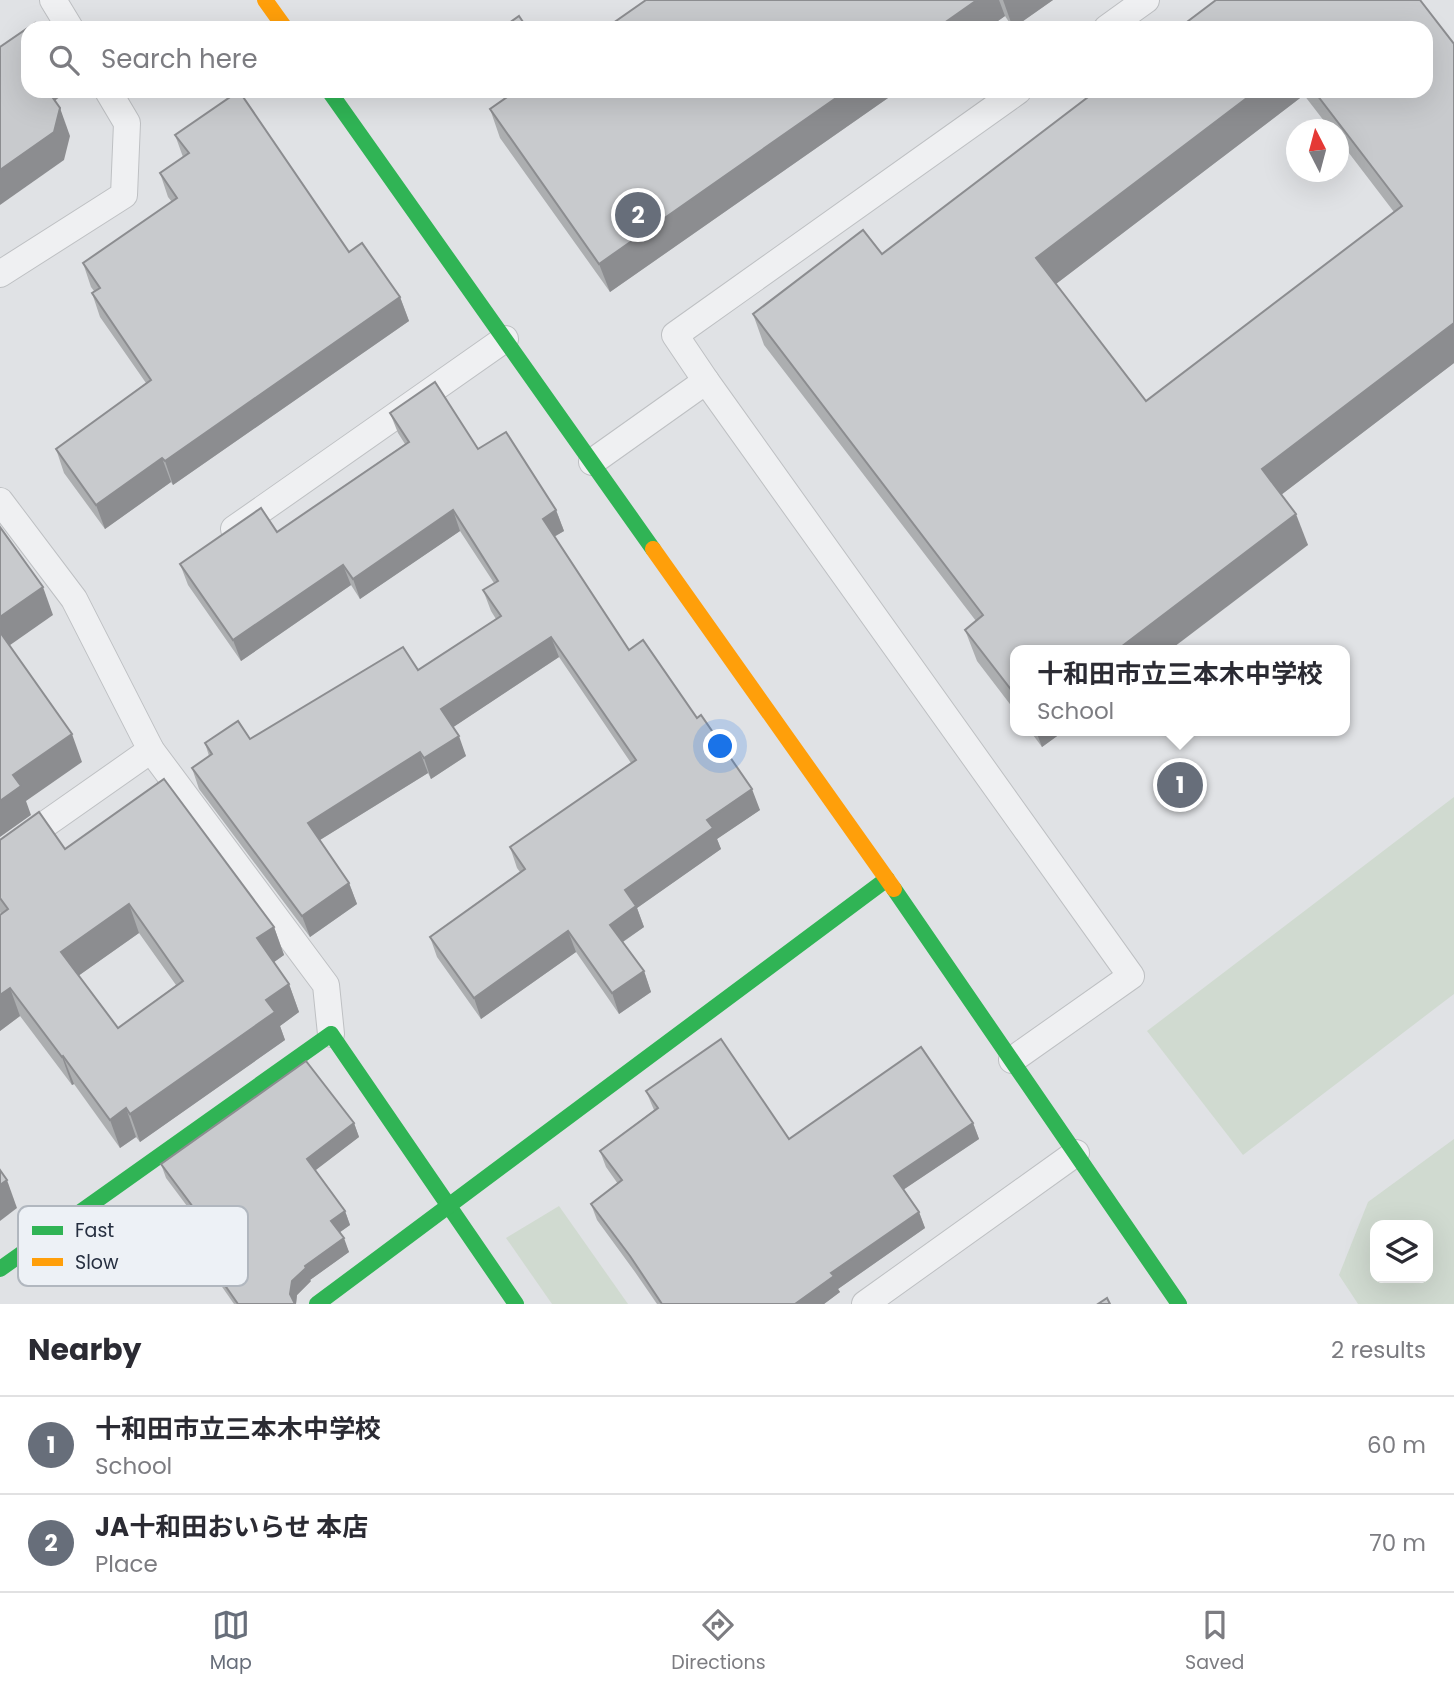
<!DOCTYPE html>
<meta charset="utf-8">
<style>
:root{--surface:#fff;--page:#f7f7f7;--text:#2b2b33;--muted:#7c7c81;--line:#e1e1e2;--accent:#676e7a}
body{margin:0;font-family:Poppins,"Noto Sans JP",sans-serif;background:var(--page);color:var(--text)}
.controls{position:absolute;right:21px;bottom:21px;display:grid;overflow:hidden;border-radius:14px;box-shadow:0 7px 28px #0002}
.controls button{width:63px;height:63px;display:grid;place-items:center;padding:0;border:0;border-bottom:2px solid var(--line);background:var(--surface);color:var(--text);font:35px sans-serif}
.compass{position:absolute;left:1286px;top:119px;width:63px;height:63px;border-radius:50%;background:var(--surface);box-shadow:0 7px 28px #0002;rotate:354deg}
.you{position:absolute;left:721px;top:747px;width:24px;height:24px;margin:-18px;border:5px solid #fff;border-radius:50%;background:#1a73e8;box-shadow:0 0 0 10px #1a73e833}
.badge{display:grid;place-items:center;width:46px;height:46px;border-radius:50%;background:var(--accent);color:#fff;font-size:23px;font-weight:700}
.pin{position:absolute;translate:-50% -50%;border:4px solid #fff;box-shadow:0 2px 7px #0006}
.popup{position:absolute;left:1010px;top:645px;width:340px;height:91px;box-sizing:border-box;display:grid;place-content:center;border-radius:14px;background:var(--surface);filter:drop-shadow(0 2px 5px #0005);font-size:23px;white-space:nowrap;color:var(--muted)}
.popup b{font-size:26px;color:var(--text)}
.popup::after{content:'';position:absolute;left:50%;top:100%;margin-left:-14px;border:14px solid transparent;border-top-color:var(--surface)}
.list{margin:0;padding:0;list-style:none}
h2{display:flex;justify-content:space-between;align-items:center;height:91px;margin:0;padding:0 28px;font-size:30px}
h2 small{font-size:23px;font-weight:400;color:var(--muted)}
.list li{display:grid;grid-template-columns:46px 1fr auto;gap:21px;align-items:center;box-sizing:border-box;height:98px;padding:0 28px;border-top:2px solid var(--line)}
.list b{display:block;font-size:26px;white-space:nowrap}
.list p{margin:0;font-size:23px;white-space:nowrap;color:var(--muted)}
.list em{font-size:23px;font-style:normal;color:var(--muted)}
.icon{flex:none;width:38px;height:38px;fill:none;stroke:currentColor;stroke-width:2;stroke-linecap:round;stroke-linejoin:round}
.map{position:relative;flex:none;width:1454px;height:1304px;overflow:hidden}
.search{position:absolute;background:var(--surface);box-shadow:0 7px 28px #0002;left:21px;right:21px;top:21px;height:77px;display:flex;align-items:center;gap:18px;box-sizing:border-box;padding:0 24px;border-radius:21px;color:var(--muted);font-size:26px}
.sheet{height:287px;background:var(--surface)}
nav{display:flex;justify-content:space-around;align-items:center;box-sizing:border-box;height:98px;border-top:2px solid var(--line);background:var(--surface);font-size:19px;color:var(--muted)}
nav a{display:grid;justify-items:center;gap:4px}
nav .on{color:var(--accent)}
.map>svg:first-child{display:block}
</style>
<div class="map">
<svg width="1454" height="1304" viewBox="0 0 1454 1304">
<rect width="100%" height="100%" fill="#e0e2e5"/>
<g fill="#d0dad0" fill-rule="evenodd">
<polygon points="1454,797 1454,994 1243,1155 1147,1031"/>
<path d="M1454 1139V1304H1358L1339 1275 1368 1202ZM1375 1225H1428V1278H1375Z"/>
<polygon points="559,1206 628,1304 552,1304 506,1238"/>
</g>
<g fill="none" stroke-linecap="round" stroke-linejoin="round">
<defs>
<g id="lane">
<polyline points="53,0 70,28"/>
<polyline points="1107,28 1146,0"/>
<polyline points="0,274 124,195 127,123 108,91"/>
<polyline points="706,381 675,335 1018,91"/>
<polyline points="592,462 706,381 1131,976 1012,1060"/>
<polyline points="0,501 74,599 151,750 326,985 331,1034"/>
<polyline points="234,529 505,339"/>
<polyline points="0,856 151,750"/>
<polyline points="865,1304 1076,1153"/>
</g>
</defs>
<use href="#lane" stroke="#bec0c3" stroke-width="28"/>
<use href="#lane" stroke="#eff0f2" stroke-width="26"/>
<g stroke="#30b455" stroke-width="16">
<polyline points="329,91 653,549"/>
<polyline points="894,889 1179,1304"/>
<polyline points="0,1269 331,1034 516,1304"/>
<polyline points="317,1304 887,879"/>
</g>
<g stroke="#ff9f0a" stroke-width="16">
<polyline points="265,0 285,28"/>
<polyline points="653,549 894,889"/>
</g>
</g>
<g fill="#acaeb0" fill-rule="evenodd">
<polygon points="646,0 1053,0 1013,28 1005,16 988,28 606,28"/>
<path d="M1420 0 1454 363 1281 495 1308 545 1016 650V712L977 661 965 630 976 621 764 345 753 314 882 254 1096 91H1426ZM1304 95 1331 130H1339V140L1394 212 1146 401 1056 284Z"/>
<polygon points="502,91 898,91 610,292 500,138 490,109 507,97"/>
<polygon points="175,135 349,252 400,297 409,321 173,485 171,482 105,529 64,473 56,449 146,383 100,317 92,293 94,291 91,287 83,263 172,202 168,197 160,173 183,157"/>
<polygon points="390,413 478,449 556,510 564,531 554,537 629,650 760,810 717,839 721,849 637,908 644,927 623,942 644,971 651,992 619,1014 576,952 481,1019 437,957 430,937 520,872 517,868 510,847 631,763 559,657 453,727 466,756 431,779 428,773 320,840 349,883 357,904 310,937 199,789 192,768 209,756 205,743 250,739 418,670 496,619 491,611 483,590 494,583 460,531 360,599 351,585 241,661 188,585 180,564 277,532 405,444 398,433"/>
<polygon points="1030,731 1064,731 1042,747"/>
<path d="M0 840 65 849 274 927 284 955 274 962 289 984 299 1012 280 1026 285 1040 140 1142 136 1137 120 1148 74 1084 72 1085 20 1016 0 1031V915L1 914 0 912ZM139 933 176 985 118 1028 78 976Z"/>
<polygon points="646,1091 789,1139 973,1123 979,1139 904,1189 919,1212 925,1228 838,1289 840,1292 824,1304 657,1304 635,1272 597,1220 591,1204 618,1184 606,1167 600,1151 654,1110"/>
<polygon points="354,1123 359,1137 315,1170 345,1211 350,1225 340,1232 349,1252 310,1280 311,1281 297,1295 296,1304 234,1304 183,1231 178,1218 190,1210 166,1178 161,1164"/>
</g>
<g fill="#8c8d90">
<polygon points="977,0 999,0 1005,16 988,28 937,28"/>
<polygon points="1003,0 1053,0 1013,28"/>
<polygon points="43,91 68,91 49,105"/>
<polygon points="846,91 898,91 610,292 599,264"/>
<polygon points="1256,91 1302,91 1304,95 1048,290 1036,258"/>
<polygon points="60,108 70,136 64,160 0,205 0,170"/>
<polygon points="400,297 409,321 173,485 165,461"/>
<polygon points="1454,323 1454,363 1273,501 1262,469"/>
<polygon points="162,458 171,482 105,529 96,505"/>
<polygon points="453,510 460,531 360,599 353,579"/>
<polygon points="556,510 564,531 550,539 543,519"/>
<polygon points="1296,514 1308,545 1170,650 1117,650"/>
<polygon points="343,565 351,585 241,661 233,640"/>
<polygon points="43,587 53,615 3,650 0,641 0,617"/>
<polygon points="551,637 559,657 449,730 441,709"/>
<polygon points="1036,731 1064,731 1042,747"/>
<polygon points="72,734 82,762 26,801 31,815 0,837 0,801 13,775"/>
<polygon points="459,736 466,756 431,779 424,758"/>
<polygon points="420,752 428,773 315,843 308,823"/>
<polygon points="752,789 760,810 717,839 721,849 637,908 644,927 618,945 610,925 625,890 707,820"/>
<polygon points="349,883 357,904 310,937 302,916"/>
<polygon points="129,904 139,933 71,981 61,952"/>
<polygon points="274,927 284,955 267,967 257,938"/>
<polygon points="568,931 576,952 481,1019 474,998"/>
<polygon points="644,971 651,992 619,1014 612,993"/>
<polygon points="289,984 299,1012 280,1026 285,1040 140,1142 130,1114 266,1000"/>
<polygon points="10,988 20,1016 0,1031 0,995"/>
<polygon points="63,1056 74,1084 72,1085 62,1057"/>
<polygon points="126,1108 136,1137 120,1148 110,1120"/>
<polygon points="354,1123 359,1137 312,1173 307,1159"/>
<polygon points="973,1123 979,1139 900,1192 894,1176"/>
<polygon points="7,1180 17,1208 0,1221 0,1185"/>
<polygon points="345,1211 350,1225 336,1235 331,1221"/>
<polygon points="919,1212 925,1228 838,1289 840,1292 824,1304 795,1304 831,1273"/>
<polygon points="344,1238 349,1252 310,1280 311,1281 297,1295 296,1304 294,1304 290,1294 292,1281 305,1266"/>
</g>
<g fill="#c8cacd" stroke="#8c8d90" stroke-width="2" fill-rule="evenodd">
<polygon points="646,0 977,0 937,28 606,28"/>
<polygon points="1216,0 1420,0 1454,44 1454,323 1262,469 1296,514 1117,650 1016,650 1016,696 965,630 983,615 753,314 863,230 882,254 1096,91 1256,91 1036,258 1146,401 1402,206 1314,91 1426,91 1426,28 1179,28"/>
<polygon points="519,16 527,28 502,28"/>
<polygon points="35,23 38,28 28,28 28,91 48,91 60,108 54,132 0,170 0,47"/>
<polygon points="239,91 349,252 362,243 400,297 165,461 162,458 96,505 56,449 151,380 92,293 100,288 83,263 177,198 160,173 189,153 175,135"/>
<polygon points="512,91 846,91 599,264 490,109 513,93"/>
<polygon points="435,382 478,449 506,432 556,510 543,519 629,650 643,640 697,718 701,715 752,789 707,820 713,828 625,890 636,906 610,925 644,971 612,993 568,931 474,998 430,937 525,869 510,847 636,760 551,637 441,709 459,736 424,758 420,752 308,823 349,883 302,916 192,768 212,754 205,743 238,721 250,739 403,647 418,670 501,616 483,590 498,581 453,510 353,579 343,565 233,640 180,564 261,508 277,532 409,442 390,413"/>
<polygon points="0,527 43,587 0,617"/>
<polygon points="0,632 72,734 13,775 21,786 0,801"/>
<path d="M164 779 274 927 257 938 289 984 266 1000 275 1012 130 1114 126 1108 110 1120 63 1056 62 1057 10 988 0 995V915L8 909 0 898V840L39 812 65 849ZM129 904 183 981 118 1028 61 952Z"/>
<polygon points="721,1039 789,1139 921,1047 973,1123 894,1176 919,1212 831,1273 834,1276 795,1304 662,1304 630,1256 591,1204 622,1180 600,1151 658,1108 646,1091"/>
<polygon points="306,1061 354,1123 307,1159 345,1211 331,1221 344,1238 305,1266 306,1268 292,1281 290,1294 295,1304 238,1304 178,1218 193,1207 161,1164"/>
<polygon points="0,1170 7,1180 0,1185"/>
<polygon points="1107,1298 1110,1304 1098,1304"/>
</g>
<rect x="18" y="1206" width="230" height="80" rx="10" fill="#edf1f6" stroke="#b1b7bf" stroke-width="2"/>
<rect x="32" y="1226" width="31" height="9" fill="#30b455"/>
<rect x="32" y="1258" width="31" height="8" fill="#ff9f0a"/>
<g font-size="19" fill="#262f40">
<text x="75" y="1237">Fast</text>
<text x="75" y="1269">Slow</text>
</g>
</svg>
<div class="controls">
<button><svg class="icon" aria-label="layers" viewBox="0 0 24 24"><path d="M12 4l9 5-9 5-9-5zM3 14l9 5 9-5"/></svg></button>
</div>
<svg class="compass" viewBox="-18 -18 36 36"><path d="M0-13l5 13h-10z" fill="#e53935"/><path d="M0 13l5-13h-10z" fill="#7c7c81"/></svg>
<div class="you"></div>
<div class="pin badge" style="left:1180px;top:785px">1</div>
<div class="popup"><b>十和田市立三本木中学校</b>School</div>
<div class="pin badge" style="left:638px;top:215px">2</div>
<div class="search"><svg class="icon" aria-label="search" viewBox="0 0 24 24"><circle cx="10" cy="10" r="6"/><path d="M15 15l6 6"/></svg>Search here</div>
</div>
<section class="sheet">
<h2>Nearby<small>2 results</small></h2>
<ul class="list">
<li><span class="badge">1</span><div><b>十和田市立三本木中学校</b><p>School</p></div><em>60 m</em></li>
<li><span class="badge">2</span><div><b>JA十和田おいらせ 本店</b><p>Place</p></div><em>70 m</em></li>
</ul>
</section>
<nav>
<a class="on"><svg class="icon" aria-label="map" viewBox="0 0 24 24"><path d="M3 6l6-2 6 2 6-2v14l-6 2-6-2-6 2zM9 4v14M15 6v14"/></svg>Map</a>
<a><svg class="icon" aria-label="directions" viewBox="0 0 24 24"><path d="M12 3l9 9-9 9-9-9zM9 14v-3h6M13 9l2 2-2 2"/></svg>Directions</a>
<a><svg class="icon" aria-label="saved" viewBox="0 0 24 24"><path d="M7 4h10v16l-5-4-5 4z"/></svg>Saved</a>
</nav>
